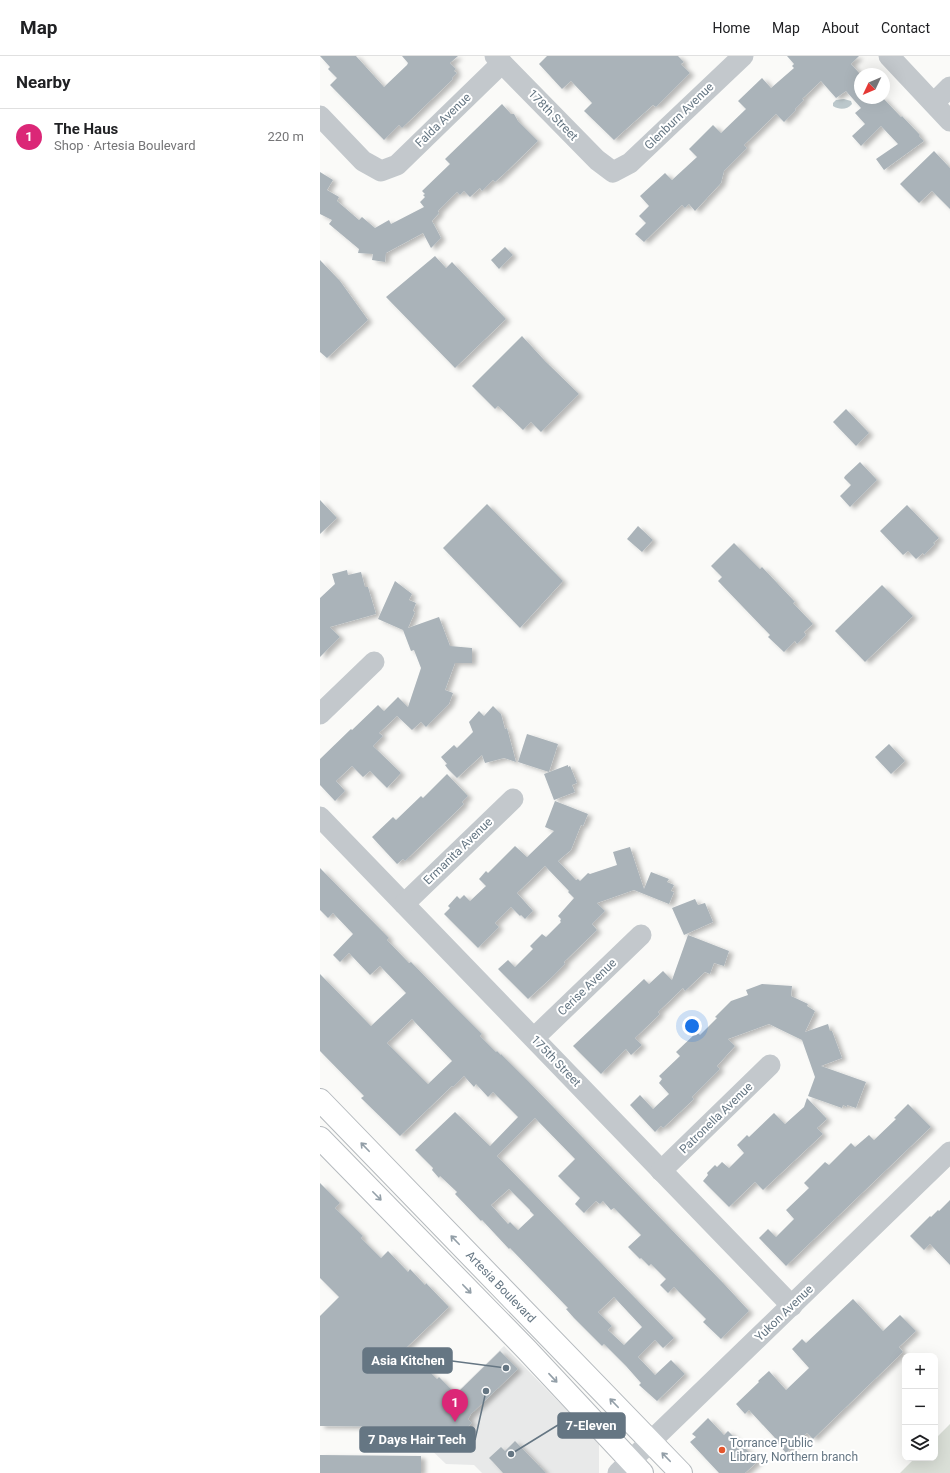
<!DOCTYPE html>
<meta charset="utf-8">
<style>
:root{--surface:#fff;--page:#f2f2f2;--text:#202124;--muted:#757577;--line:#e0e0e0;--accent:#db2777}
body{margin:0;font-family:Roboto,sans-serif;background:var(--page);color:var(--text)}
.controls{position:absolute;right:12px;bottom:12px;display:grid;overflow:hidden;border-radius:8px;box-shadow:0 4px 16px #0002}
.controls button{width:36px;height:36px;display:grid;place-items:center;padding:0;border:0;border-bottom:1px solid var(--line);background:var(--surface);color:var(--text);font:20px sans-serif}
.compass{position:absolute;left:534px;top:12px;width:36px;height:36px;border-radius:50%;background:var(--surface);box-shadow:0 4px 16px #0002;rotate:226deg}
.you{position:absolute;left:372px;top:970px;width:14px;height:14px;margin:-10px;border:3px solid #fff;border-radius:50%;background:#1a73e8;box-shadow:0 0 0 6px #1a73e833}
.badge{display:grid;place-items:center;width:26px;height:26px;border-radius:50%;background:var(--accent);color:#fff;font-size:13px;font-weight:700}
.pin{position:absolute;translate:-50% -33px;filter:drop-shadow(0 1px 2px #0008)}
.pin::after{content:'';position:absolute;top:21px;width:14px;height:12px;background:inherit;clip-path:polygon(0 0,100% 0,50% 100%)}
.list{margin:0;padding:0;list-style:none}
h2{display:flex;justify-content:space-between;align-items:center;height:52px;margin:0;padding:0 16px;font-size:17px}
h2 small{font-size:13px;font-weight:400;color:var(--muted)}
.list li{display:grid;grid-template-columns:26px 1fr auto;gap:12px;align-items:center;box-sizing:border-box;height:56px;padding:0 16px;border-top:1px solid var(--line)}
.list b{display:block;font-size:15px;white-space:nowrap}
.list p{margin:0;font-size:13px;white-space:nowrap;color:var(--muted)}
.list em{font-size:13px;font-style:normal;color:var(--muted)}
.icon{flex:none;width:22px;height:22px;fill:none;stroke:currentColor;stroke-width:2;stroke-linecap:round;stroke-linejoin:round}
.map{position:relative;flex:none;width:630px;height:1417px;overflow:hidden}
header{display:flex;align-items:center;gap:24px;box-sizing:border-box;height:56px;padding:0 20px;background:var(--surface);border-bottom:1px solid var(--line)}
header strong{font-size:19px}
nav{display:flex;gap:22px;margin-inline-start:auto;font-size:14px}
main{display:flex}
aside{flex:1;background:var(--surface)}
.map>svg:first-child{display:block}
</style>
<header>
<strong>Map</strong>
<nav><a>Home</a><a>Map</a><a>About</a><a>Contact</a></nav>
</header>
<main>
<aside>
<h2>Nearby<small></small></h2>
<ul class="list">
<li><span class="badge">1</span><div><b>The Haus</b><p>Shop · Artesia Boulevard</p></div><em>220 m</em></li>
</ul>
</aside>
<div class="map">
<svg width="630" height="1417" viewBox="0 0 630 1417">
<defs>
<filter id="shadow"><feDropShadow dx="4.5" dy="2.5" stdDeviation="2" flood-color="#0004"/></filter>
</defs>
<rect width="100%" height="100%" fill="#fafaf8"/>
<polygon fill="#e8e9e9" points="184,1290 279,1387 279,1417 162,1417 154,1409 126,1408 103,1386 93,1386 93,1372 99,1373"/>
<polygon fill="#dadfd7" points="630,1368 630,1417 580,1417 595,1402 615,1402 615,1383"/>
<path fill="#bbc7cb" d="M524 43 531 45 532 48C527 54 519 54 513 50V47L516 44Z"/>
<g fill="#aab3b9" fill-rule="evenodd" filter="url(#shadow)">
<polygon points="0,0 36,0 64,31 87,9 88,7 82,0 138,0 130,7 136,13 134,15 137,17 132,22 133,23 82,72 79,69 64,84 10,29 17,22 8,13 10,11"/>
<polygon points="227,0 358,0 364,6 361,8 370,17 336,51 333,49 294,84 264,55 272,47 251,25 242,33 219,8"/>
<polygon points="467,0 539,0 531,8 540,18 540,42 563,42 581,61 582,60 600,79 599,80 604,85 564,114 556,103 578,88 561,70 541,90 532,80 545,68 535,57 541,52 526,35 516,42 501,25 482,43 484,44 475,53 476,54 464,66 456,58 424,89 427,92 404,115 401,127 375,155 369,148 365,152 362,149 324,186 315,178 326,167 319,160 329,150 320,140 345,117 352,124 377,101 369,93 393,69 401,77 426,53 418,45 442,22 451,32 474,12 472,10 474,8"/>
<polygon points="182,48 191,58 194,58 198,65 218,85 184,118 175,126 173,124 162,135 160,132 150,141 144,135 140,139 137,136 118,155 119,157 112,165 121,182 111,192 103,177 66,197 65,206 52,204 53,198 38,197 39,193 9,168 12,164 0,158 0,116 13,124 7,134 19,141 17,145 39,164 42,161 55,172 69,164 71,168 104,151 100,146 105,141 103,139 105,138 102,135 130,108 125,103"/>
<polygon points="614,95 630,112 630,153 612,135 599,147 580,128"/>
<polygon points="185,191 193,199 179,213 171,204"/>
<polygon points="115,200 126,212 132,206 186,263 135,312 66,241"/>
<polygon points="0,204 20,225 48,264 7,302 0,296"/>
<polygon points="202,280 225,305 259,338 221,376 211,366 203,374 178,350 175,353 152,330"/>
<polygon points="526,353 549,377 536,390 513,366"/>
<polygon points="540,406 557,424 530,451 520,440 531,429 524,422 525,420"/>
<polygon points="0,444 17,462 0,478"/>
<polygon points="167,448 243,525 200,572 123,492"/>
<polygon points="587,449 619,482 613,487 615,488 604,499 603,497 596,503 588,495 583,499 560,475"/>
<polygon points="318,470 333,484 322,496 307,483"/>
<polygon points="414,487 440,513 442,511 475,546 473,547 493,568 484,576 486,579 477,588 475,585 464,596 448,581 450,579 398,525 402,521 391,510"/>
<polygon points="27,514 28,519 41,516 45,531 48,531 56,558 10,571 20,581 0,601 0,542 15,528 12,518"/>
<polygon points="75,525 92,538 89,544 96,547 93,555 95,556 88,572 119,561 130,590 152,592 152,607 135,607 125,634 133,637 129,648 106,671 101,666 92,674 77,660 59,677 63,680 53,690 81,717 67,732 50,715 43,721 32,710 16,725 25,735 15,745 0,729 0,703 31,673 32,674 58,649 64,655 78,641 88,651 101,612 94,594 91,595 83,574 58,563"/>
<polygon points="562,529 593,560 545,606 515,575"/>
<polygon points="173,650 181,658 185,673 187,672 196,706 184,702 165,707 162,699 137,722 128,713 125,709 127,708 121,701 134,689 137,692 153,676 149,666 159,655 164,660"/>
<polygon points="207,678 238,688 229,716 198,706"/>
<polygon points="569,688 585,705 571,718 555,701"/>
<polygon points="248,709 248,711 250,710 257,727 252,729 255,736 234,744 224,718"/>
<polygon points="127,718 148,740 142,746 144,748 85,805 83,803 77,808 52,781 73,761 76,764 101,740 103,742"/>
<polygon points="235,745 268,758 263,770 261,769 251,794 238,805 256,824 258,823 260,825 268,817 270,818 297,809 293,796 310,791 324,833 331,816 349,823 347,826 354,829 351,835 354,836 349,848 314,834 277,847 285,855 272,868 277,874 244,906 245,908 230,923 208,943 178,913 188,904 195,911 213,893 210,890 222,878 226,881 241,866 240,865 241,863 238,860 254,842 248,836 249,835 225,810 197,837 213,855 205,863 201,859 200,860 191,851 175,867 179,871 158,892 124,858 130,852 128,850 137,840 140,843 144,839 150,845 166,830 159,823 166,815 168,817 195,790 207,801 234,775 225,771"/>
<path d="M0 812 69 882 67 884 89 907 91 906 133 949 162 978 160 980 176 996 177 995 181 999V998L209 1026 405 1229 429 1255 401 1283 383 1266 386 1263 354 1231 348 1237 340 1229 346 1223 331 1208 329 1210 321 1202 320 1203 308 1191 321 1179 294 1152 291 1154 283 1145 280 1148 276 1145 264 1157 255 1148 260 1142 238 1120 255 1103 215 1062 177 1100 354 1282 343 1292 335 1284 318 1301 335 1319 351 1304 365 1318 337 1345 319 1329 321 1327 306 1310 284 1288 282 1290 254 1262 246 1253 248 1252 190 1192 189 1193 162 1164 161 1165 135 1138 137 1136 120 1120 119 1122 112 1114 113 1112 95 1094 135 1056 170 1090 198 1061 173 1036 168 1041 156 1028 154 1031 144 1020 133 1031 132 1030 80 1080 41 1042 44 1040 0 995V918L51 970 86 937 60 910 50 919 29 897 20 906 13 899 33 878 13 857 8 862 0 854ZM92 963 132 1005 108 1028 67 987ZM189 1133 210 1154V1155L214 1159 198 1174 190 1166 188 1168 171 1149ZM294 1241 322 1271 304 1289 288 1274 292 1270 278 1256Z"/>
<polygon points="375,843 378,849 385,847 393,866 364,879 352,852"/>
<polygon points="368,879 409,895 404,910 394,907 390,918 385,916 365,935 363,932 338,956 340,958 315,982 322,989 311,999 306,993 281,1018 253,990 324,923 329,928 343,915 352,924"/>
<polygon points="442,928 472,930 471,940 488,948 487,950 495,955 485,976 508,968 510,975 512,975 522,1002 501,1010 546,1026 536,1052 527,1049 527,1051 523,1049 522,1052 488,1040 495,1021 482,984 449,968 408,983 415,990 397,1010 400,1013 372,1041 374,1043 343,1072 341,1070 335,1076 310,1049 320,1039 333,1053 349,1038 339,1027 342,1023 339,1020 360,1000 356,996 377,976 380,979 397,962 395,961 411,945 428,939 426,934"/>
<polygon points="487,1042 507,1063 497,1072 503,1078 443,1134 435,1126 409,1151 383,1125 388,1119 387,1117 395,1109 397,1111 402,1106 409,1112 424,1097 417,1089 427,1079 429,1081 454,1057 465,1068 484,1051"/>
<polygon points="588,1048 611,1071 466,1210 439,1182 448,1173 456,1181 474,1163 466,1154 489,1132 484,1127 505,1106 509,1109 531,1087 535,1091 549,1079 554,1084 576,1063 574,1062"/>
<polygon points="0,1127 20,1147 15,1152 43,1180 41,1182 61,1202 68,1195 88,1216 90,1213 105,1229 106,1227 129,1251 86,1292 117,1323 119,1321 136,1338 180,1295 198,1313 151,1358 148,1363 152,1367 132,1387 127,1383 124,1386 117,1380 110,1387 95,1371 0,1370 0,1260 19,1241 0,1222"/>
<polygon points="630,1144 630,1209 610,1188 604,1194 590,1180 610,1160 611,1161 618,1154 619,1155"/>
<polygon points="533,1243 563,1275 580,1259 596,1275 579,1291 583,1296 493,1383 487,1377 466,1397 454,1383 455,1382 429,1354 425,1358 416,1348 439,1326 438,1325 449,1315 466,1334 489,1312 472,1293 482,1283 486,1287"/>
<polygon points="388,1362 404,1379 408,1375 438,1405 425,1417 399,1417 370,1386 376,1381 372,1378"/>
<polygon points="195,1385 226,1417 183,1417 173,1406 169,1402 181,1391 185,1395"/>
<polygon points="0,1399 101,1400 101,1417 0,1417"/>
</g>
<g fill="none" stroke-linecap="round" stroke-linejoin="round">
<defs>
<g id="major">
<path id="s1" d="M0 1044 361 1417"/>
<polyline points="0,1082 207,1294 322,1417"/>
</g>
</defs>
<use href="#major" stroke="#b5babe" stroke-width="24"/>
<g stroke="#c3c8cc" stroke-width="21">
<polyline points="175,0 277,104 293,116 310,107 423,0"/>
<polyline points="569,0 630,65"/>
<polyline points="614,47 630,31"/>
<polyline points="0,60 43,105 61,115 77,109 182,7"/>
<polyline points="0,658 54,606"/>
<polyline points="0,761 472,1250"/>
<polyline points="84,848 193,743"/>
<polyline points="214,982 321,879"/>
<polyline points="341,1115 450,1009"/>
<polyline points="298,1417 630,1096"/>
</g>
<use href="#major" stroke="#fff" stroke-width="22"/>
</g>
<defs><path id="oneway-shaft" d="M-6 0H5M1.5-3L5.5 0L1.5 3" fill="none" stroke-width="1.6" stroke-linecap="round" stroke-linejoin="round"/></defs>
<g stroke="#939fa8">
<use href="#oneway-shaft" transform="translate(45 1091) rotate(-134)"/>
<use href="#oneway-shaft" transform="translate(57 1140) rotate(45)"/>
<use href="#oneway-shaft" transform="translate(135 1184) rotate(-134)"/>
<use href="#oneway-shaft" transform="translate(147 1233) rotate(46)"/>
<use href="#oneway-shaft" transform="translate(233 1322) rotate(47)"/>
<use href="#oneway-shaft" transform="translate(294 1347) rotate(-134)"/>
<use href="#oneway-shaft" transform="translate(346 1401) rotate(-134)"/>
</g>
<circle fill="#e4572e" stroke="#fff" stroke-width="1.5" cx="402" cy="1394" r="4"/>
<g text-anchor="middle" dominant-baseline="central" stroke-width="4" stroke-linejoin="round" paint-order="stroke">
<g font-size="12" fill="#657683" stroke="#fff">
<text transform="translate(233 59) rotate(46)">178th Street</text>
<text transform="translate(359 60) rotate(-44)">Glenburn Avenue</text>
<text transform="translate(123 64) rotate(-44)">Falda Avenue</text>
<text transform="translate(138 795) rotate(-44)">Ermanita Avenue</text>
<text transform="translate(267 931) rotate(-44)">Cerise Avenue</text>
<text transform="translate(236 1005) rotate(46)">175th Street</text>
<text transform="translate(396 1062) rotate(-44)">Patronella Avenue</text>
<text stroke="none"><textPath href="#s1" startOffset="260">Artesia Boulevard</textPath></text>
<text transform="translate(464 1257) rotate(-44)">Yukon Avenue</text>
</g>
<g font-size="12" fill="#657683" stroke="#fff" text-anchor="start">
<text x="410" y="1387">Torrance Public<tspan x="410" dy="14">Library, Northern branch</tspan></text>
</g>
</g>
<path fill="none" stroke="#657683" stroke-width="1.5" d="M186 1312L132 1305M191 1398L238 1369M166 1335L155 1384"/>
<g fill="#657683" stroke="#fff" stroke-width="1.5">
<circle cx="186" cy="1312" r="4"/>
<circle cx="191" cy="1398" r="4"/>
<circle cx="166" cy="1335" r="4"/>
</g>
<g fill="#657683" stroke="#657683" stroke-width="1.5">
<rect x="43" y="1292" width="89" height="25" rx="4"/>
<rect x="238" y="1357" width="67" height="25" rx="4"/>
<rect x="40" y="1371" width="115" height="25" rx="4"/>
</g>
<g font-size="13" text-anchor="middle" font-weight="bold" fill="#fff">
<text x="88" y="1309">Asia Kitchen</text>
<text x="271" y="1374">7-Eleven</text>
<text x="97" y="1388">7 Days Hair Tech</text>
</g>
</svg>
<div class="controls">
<button>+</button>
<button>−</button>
<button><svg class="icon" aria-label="layers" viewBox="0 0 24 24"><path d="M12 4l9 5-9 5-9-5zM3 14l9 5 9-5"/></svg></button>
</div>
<svg class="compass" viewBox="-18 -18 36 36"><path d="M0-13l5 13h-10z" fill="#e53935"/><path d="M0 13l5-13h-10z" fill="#757577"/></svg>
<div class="you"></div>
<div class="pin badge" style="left:135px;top:1366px">1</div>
</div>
</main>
